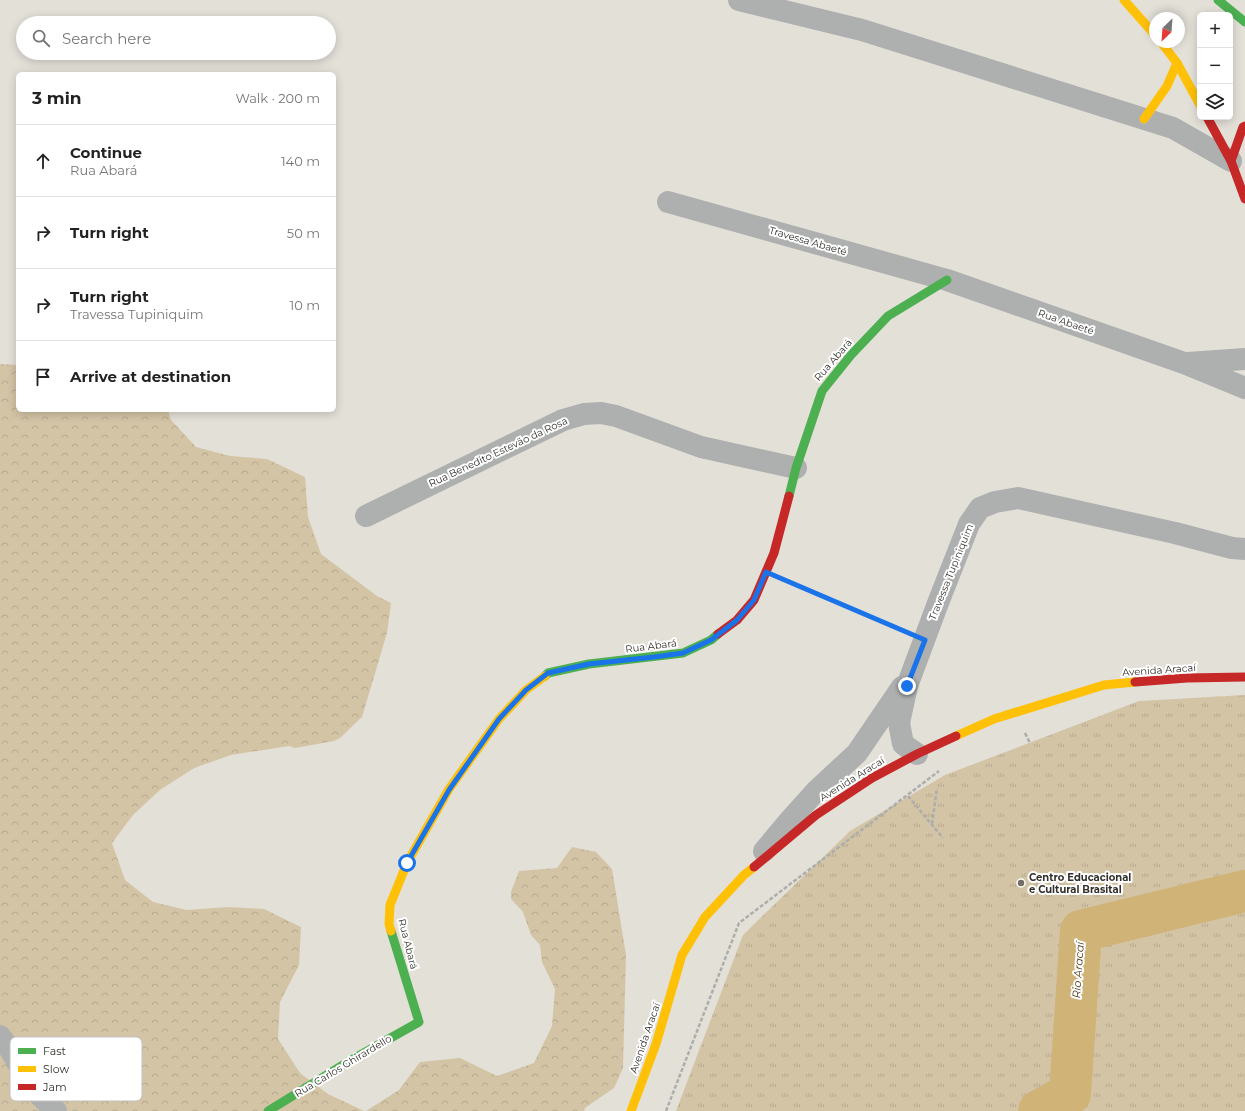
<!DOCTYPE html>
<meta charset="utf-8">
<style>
:root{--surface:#fff;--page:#f6f6f6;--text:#222;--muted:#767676;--line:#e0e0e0}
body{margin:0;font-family:Montserrat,sans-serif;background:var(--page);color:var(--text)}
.controls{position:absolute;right:12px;top:12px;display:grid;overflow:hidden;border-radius:6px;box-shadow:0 2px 10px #0003}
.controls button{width:36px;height:36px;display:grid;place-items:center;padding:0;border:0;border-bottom:1px solid var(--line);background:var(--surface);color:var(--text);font:20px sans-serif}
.compass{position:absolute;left:1149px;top:12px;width:36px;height:36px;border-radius:50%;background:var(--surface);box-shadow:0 2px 10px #0003;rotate:205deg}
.stop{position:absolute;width:12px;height:12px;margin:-9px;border:3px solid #1a73e8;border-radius:50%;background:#fff}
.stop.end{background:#1a73e8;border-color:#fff;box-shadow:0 1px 4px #0008}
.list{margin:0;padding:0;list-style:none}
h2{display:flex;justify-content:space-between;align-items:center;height:52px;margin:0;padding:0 16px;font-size:17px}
h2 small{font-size:13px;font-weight:400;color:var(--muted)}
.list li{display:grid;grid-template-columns:26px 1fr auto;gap:12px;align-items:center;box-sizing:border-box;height:72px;padding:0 16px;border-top:1px solid var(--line)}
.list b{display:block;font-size:15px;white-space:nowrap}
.list p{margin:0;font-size:13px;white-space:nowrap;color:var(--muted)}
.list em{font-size:13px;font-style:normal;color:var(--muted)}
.icon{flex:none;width:22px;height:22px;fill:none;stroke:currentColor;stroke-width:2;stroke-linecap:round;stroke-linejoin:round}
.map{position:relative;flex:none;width:1245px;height:1111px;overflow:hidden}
.search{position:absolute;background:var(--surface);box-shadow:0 2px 10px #0003;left:16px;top:16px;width:320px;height:44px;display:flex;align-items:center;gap:10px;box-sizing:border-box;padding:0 14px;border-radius:22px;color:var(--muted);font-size:15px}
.panel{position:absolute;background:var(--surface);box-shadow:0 2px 10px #0003;left:16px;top:72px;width:320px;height:340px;border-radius:6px}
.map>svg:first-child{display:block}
</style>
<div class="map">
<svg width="1245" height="1111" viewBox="0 0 1245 1111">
<defs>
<pattern id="forest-crowns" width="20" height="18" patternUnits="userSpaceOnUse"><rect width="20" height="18" fill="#d4c4a6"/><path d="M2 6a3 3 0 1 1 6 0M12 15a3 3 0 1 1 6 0" fill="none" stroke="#b6a98f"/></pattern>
<pattern id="park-tufts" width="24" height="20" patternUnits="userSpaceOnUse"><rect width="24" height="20" fill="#d4c4a6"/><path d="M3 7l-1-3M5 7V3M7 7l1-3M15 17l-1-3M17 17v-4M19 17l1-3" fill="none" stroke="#b6a98f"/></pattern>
</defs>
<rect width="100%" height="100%" fill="#e3e0d8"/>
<g fill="url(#forest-crowns)">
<polygon points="0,364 18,365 18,410 168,410 171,420 196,447 230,456 267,459 305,477 308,517 321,554 377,596 391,603 387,633 362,717 340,738 334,741 295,748 289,746 231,755 194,768 160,790 133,815 112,843 125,880 153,902 187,910 227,907 264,909 301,927 299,965 280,1002 278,1039 300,1073 328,1094 364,1111 0,1111"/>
<polygon points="572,847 596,852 612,869 626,955 623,1068 614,1088 585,1108 584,1111 366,1111 399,1090 420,1062 460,1058 497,1076 534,1063 552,1026 555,989 542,962 540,945 531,935 523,912 511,899 511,892 519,871 557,868"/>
</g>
<polygon fill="url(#park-tufts)" points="1245,695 1245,1111 676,1111 743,935 850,831 945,775 1139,701"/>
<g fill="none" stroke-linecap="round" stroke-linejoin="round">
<polyline stroke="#cfb377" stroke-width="42" points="1039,1111 1070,1094 1081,931 1245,891"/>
<g stroke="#adaeac" stroke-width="2.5" stroke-dasharray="4 2" stroke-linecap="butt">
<polyline points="787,581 904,631"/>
<polyline points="1025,733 1030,743"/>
<polyline points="908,796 943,838"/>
<polyline points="932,824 937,788"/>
<polyline points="666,1111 739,923 939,771"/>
</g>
<g stroke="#aeb0b0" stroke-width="22">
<polyline points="739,0 862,30 1173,128 1231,161"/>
<polyline points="668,202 947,280 1184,363 1245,388"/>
<polyline points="1188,363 1245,359"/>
<polyline points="366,516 563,420 584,414 601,413 616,416 701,447 796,468"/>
<polyline points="917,754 903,744 899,723 907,686 938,603 969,524 980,508 995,502 1018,498 1175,533 1232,548 1245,549"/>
<polyline points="764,851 790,820 816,791 857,753 902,687"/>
<polyline points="0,1036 11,1051 33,1089 56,1111"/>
</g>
<g stroke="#4caf50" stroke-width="9">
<polyline points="1218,0 1245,22"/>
<polyline points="789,496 796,468 822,391 851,355 888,316 947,280"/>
<polyline points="545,676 548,673 589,664 683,653 711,640 718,634"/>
<polyline points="268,1111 346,1063 419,1022 391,931"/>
</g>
<g stroke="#ffc107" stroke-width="9">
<polyline points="1124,0 1155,35"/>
<polyline points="1161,42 1177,63 1200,105"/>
<polyline points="1144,119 1167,86 1177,63"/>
<polyline points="956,736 994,719 1104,685 1135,682"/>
<polyline points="391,931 389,924 390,905 407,863 449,789 499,719 526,690 545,676"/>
<polyline points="631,1111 656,1044 682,955 705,917 744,875 754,867"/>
</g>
<g stroke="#c62828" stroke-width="9">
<polyline points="1207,117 1231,161 1245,199"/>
<polyline points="1231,161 1243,127 1245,126"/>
<polyline points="718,634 737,620 754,600 774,553 789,496"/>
<polyline points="1135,682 1187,678 1245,677"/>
<polyline points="754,867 816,815 872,778 917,754 956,736"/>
</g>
</g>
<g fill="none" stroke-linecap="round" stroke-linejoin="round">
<polyline stroke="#1a73e8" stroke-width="5" points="407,863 449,790 499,719 526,690 548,673 589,664 654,657 683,653 711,640 737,620 754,600 766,572 925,640 907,686"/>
</g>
<circle fill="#716e68" stroke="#fff" stroke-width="1.5" cx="1021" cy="883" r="4"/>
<g text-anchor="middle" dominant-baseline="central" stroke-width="4" stroke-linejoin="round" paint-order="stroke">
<g font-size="10" fill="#33302b" stroke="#fff">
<text transform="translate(808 241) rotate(16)">Travessa Abaeté</text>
<text transform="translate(1066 322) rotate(19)">Rua Abaeté</text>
<text transform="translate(833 360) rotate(-49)">Rua Abará</text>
<text transform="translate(498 452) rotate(-25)">Rua Benedito Estevão da Rosa</text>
<text transform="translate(951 572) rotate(-68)">Travessa Tupiniquim</text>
<text transform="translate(651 646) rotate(-7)">Rua Abará</text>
<text transform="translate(1159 670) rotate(-4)">Avenida Aracaí</text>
<text transform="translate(852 779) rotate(-32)">Avenida Aracaí</text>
<text transform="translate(408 944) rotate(76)">Rua Abará</text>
<text transform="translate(645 1038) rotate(-71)">Avenida Aracaí</text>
<text transform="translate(343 1066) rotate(-31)">Rua Carlos Ghirardello</text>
</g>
<g font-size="10" font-weight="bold" fill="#33302b" stroke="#fff" text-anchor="start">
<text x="1029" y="877">Centro Educacional<tspan x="1029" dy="12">e Cultural Brasital</tspan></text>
</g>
<g font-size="11" font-style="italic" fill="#4a3916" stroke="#fff">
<text transform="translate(1078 970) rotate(-86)">Rio Aracaí</text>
</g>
</g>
<rect x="10" y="1037" width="132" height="64" rx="6" fill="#fff" stroke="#c2c1bf" stroke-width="1"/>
<rect x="18" y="1048" width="18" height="6" fill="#4caf50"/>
<rect x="18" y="1066" width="18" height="6" fill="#ffc107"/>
<rect x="18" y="1084" width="18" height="6" fill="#c62828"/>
<g font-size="11" fill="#33302b">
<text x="43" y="1055">Fast</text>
<text x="43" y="1073">Slow</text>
<text x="43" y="1091">Jam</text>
</g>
</svg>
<div class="controls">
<button>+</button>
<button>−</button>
<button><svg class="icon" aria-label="layers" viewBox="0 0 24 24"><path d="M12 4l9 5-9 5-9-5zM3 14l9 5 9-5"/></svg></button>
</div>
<svg class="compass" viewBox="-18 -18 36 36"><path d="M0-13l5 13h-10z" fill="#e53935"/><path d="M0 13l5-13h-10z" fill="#767676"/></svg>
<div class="stop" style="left:407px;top:863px"></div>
<div class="stop end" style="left:907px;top:686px"></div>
<div class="search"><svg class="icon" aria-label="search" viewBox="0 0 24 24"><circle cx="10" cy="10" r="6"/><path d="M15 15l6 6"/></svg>Search here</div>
<section class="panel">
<h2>3 min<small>Walk · 200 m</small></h2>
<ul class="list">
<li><svg class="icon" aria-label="ahead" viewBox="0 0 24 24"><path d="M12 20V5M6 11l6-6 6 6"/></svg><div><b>Continue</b><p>Rua Abará</p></div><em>140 m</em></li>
<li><svg class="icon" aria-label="right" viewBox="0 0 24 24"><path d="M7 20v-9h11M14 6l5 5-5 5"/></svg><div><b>Turn right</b></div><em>50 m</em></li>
<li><svg class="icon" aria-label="right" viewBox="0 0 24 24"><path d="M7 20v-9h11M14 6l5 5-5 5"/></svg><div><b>Turn right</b><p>Travessa Tupiniquim</p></div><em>10 m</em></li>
<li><svg class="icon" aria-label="arrive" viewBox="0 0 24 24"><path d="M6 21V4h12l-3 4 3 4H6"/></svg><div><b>Arrive at destination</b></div></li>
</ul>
</section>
</div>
